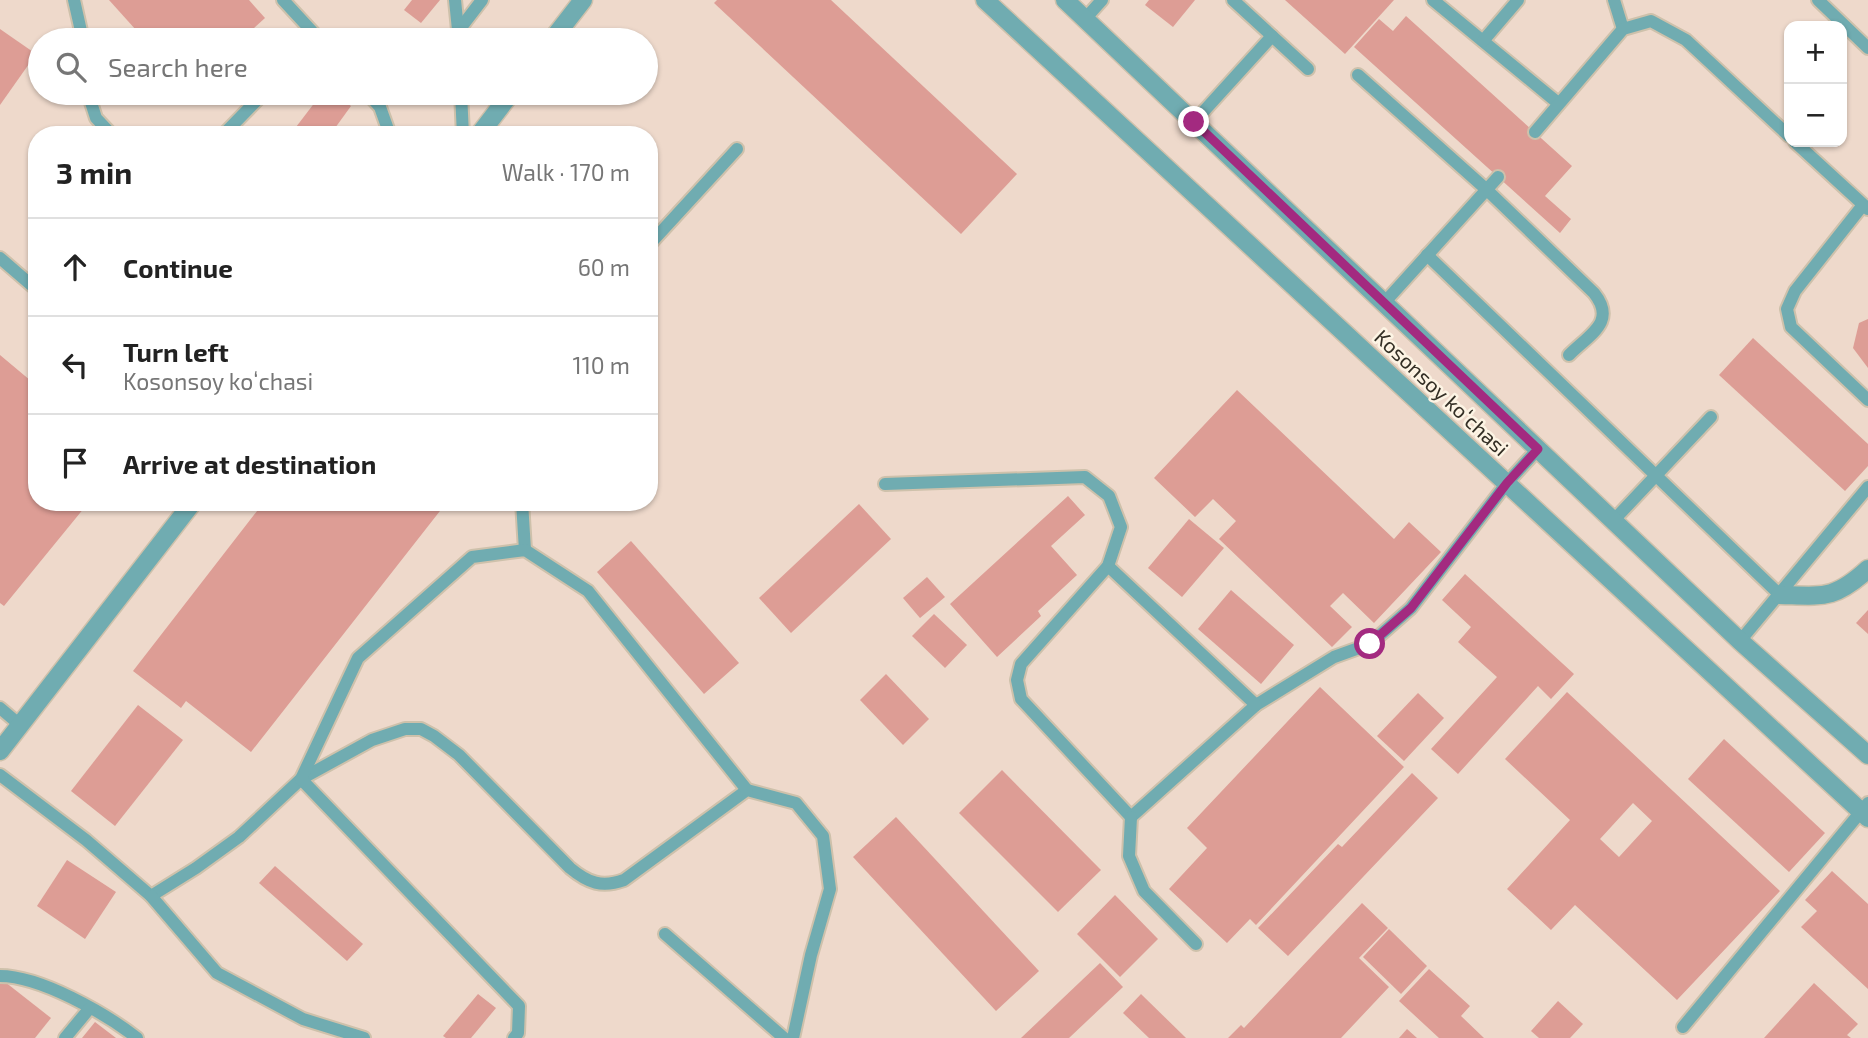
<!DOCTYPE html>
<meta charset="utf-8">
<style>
:root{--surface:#fff;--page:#f2f2f2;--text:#222;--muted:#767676;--line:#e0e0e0}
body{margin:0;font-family:"Exo 2",sans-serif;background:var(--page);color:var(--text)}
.controls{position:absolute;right:21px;top:21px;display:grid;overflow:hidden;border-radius:14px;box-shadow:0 2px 5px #0004}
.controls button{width:63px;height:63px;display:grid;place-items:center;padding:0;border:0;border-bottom:2px solid var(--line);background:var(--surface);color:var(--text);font:35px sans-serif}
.stop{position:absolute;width:21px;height:21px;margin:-16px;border:5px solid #a32a80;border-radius:50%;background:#fff}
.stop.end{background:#a32a80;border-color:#fff;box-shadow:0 2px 7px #0008}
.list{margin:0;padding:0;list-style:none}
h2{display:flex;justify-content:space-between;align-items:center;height:91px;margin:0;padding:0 28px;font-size:30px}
h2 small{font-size:23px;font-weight:400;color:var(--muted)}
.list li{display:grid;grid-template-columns:46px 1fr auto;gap:21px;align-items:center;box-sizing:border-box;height:98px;padding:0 28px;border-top:2px solid var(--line)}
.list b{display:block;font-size:26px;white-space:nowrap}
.list p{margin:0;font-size:23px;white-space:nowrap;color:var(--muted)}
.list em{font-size:23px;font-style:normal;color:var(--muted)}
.icon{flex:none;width:38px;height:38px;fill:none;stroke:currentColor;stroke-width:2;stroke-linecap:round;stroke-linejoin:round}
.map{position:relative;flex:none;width:1868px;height:1038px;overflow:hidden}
.search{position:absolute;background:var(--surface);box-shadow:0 2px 5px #0004;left:28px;top:28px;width:630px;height:77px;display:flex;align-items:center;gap:18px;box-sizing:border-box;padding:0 24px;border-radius:38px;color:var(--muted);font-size:26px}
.panel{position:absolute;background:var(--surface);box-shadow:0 2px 5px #0004;left:28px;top:126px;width:630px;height:385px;border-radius:28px}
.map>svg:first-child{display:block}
</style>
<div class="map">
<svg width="1868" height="1038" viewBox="0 0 1868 1038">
<rect width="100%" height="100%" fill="#f5e6cc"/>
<path fill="#eed9cb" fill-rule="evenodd" d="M0 0H1868V1038H0ZM1789 26H1842V142H1789ZM40 40H646V93H40ZM37 135H649V502H37Z"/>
<g fill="#dd9d95" fill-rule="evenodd">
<polygon points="109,0 249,0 265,18 241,40 145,40"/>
<polygon points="412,0 440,0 421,23 404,10"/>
<polygon points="717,0 831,0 1017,174 961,234 714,3"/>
<polygon points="1149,0 1195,0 1173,27 1145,5"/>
<polygon points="1285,0 1394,0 1345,54"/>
<polygon points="1406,16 1572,166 1545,196 1571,219 1560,233 1354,47 1379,19 1393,31"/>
<polygon points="0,29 36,54 0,105"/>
<polygon points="322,93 333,93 351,106 330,135 298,135 293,131"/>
<polygon points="1868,319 1868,368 1853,348 1859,323"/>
<polygon points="1753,338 1868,444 1868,466 1845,491 1719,375"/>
<polygon points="0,355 37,386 37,502 89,502 4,606 0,603"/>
<polygon points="1237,390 1394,539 1409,522 1441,552 1374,623 1343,593 1330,606 1352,627 1332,647 1219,539 1236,521 1213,499 1195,517 1154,478"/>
<polygon points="1068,496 1085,515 1051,546 1077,575 1038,611 1041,616 997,657 950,604"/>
<polygon points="264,502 447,502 251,752 186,701 181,708 133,671"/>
<polygon points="859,504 891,539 791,633 759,598"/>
<polygon points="1189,519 1224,548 1182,597 1148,568"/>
<polygon points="631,541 739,663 704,694 597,572"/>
<polygon points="1465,574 1574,674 1551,699 1538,686 1458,774 1431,749 1497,677 1458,642 1471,627 1442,600"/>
<polygon points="927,577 945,597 920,618 903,598"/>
<polygon points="1231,590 1294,645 1261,684 1198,629"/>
<polygon points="1868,610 1868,634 1856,623"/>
<polygon points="934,614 967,645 945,668 912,636"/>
<polygon points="886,674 929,719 903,745 860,700"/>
<polygon points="1320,687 1404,767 1256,925 1250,919 1227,943 1169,889 1207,848 1187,828"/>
<path d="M1567 692 1780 891 1677 1000 1575 905 1551 930 1507 889 1570 820 1505 759ZM1633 803 1652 821 1619 857 1600 839Z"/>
<polygon points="1418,693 1444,718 1404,761 1377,736"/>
<polygon points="138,705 183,740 115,826 71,791"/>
<polygon points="1724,739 1825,833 1789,872 1688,779"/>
<polygon points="1002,770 1101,870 1058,912 959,813"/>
<polygon points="1412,773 1438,798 1288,956 1258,928 1338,844 1342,847"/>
<polygon points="896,817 1039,971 996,1011 853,857"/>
<polygon points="67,860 116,892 85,939 37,906"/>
<polygon points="275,866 363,944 347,961 259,883"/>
<polygon points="1832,871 1868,904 1868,989 1801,927 1817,911 1805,900"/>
<polygon points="1115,895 1158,939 1120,977 1077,934"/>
<polygon points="1362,903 1388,928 1359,958 1389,987 1341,1038 1228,1038 1241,1025 1244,1028"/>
<polygon points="1389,929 1427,966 1401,994 1363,957"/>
<polygon points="1100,963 1123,987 1069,1038 1021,1038"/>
<polygon points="1429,969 1470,1006 1461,1016 1484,1038 1439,1038 1399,1001"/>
<polygon points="0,978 51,1018 35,1038 0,1038"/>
<polygon points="1814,983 1858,1024 1847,1035 1851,1038 1764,1038"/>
<polygon points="478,994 496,1008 471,1038 446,1038 443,1036"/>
<polygon points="1141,994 1186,1038 1149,1038 1123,1013"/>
<polygon points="1558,1001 1583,1024 1570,1038 1539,1038 1531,1031"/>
<polygon points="95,1022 116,1038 82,1038"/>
<polygon points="1407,1029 1417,1038 1399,1038"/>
</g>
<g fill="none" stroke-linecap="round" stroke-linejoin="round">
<defs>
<g id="service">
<polyline points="74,0 83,40"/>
<polyline points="283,0 320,40"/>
<polyline points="455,0 459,40"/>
<polyline points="1233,0 1308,69"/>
<polyline points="1433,0 1558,103"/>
<polyline points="1614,0 1623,29"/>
<polyline points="1818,0 1868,48"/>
<polyline points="1085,19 1102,0"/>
<polyline points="459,30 482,0"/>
<polyline points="1483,41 1518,0"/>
<path d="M1358 75 1487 190 1594 293C1617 322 1590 334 1569 355"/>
<polyline points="88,93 96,118 112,135"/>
<polyline points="367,93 380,107 390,135"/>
<polyline points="461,93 463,135"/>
<polyline points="1194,122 1272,36"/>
<polyline points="1535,132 1623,29 1651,21 1686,40 1789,136"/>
<polyline points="223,135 264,93"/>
<polyline points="1795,142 1868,209"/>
<polyline points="1863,205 1795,291 1787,309 1791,327 1868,400"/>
<polyline points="649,245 737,149"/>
<polyline points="1427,255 1780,595"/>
<polyline points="0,258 37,290"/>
<polyline points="1384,303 1498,177"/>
<polyline points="885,484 1085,477 1109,496 1121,527 1108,566 1021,664 1017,680 1021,699 1131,817 1256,705 1334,657 1370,644 1411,608 1507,483 1538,449"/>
<polyline points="522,502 525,550"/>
<polyline points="1613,521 1711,417"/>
<polyline points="1108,566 1256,705"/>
<polyline points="1740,641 1868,487"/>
<polyline points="0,708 20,725"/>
<path d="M0 775 86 840 151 896 196 868 239 837 301 779 372 740 405 729H421L434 736 459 755 570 868C588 883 602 888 624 880L747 790 796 803 823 836 830 889 811 955 793 1038"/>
<polyline points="1131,817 1129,856 1144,891 1196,944"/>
<polyline points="151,896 217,973 303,1019 364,1038"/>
<polyline points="665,934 784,1038"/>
<path d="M0 976C40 976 105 1013 137 1038"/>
<polyline points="1683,1027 1868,803"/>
<polyline points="65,1038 89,1009"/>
<polyline points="514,1038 518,1033 519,1006 301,779 358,658 472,557 525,550 588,591 747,790"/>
</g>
<g id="minor">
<polyline points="552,40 583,0"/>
<polyline points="479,135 511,93"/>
<path d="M1780 595C1823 596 1834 600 1868 569"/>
<polyline points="0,751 193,502"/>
</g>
<g id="tertiary">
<polyline points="985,0 1868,818"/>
<polyline points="1065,0 1740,641 1868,755"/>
</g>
</defs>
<use href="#service" stroke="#cec1ab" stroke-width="16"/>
<use href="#minor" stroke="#cec1ab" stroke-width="21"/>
<use href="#tertiary" stroke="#cec1ab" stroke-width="21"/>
<use href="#service" stroke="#70acb1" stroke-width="12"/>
<use href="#minor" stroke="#70acb1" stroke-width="18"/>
<use href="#tertiary" stroke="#70acb1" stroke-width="18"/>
</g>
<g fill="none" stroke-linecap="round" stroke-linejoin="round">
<polyline stroke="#a32a80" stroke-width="9" points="1194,122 1538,449 1507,483 1411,608 1370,644"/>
</g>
<g text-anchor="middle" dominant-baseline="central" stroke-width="5" stroke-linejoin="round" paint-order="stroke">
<g font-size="21" fill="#342f25" stroke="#fdf4e4">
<text transform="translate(1442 392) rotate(43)">Kosonsoy koʻchasi</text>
</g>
</g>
</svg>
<div class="controls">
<button>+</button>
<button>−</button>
</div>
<div class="stop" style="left:1370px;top:644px"></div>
<div class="stop end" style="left:1194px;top:122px"></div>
<div class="search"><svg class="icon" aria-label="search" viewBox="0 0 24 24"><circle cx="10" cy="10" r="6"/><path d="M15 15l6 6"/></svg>Search here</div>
<section class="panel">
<h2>3 min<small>Walk · 170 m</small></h2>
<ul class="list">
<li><svg class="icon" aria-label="ahead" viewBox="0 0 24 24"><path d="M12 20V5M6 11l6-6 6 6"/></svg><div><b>Continue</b></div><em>60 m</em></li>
<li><svg class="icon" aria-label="left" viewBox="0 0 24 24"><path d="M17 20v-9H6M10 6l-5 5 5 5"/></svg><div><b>Turn left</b><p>Kosonsoy koʻchasi</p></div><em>110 m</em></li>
<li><svg class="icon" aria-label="arrive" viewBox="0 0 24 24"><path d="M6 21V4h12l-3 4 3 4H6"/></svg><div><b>Arrive at destination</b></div></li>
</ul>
</section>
</div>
